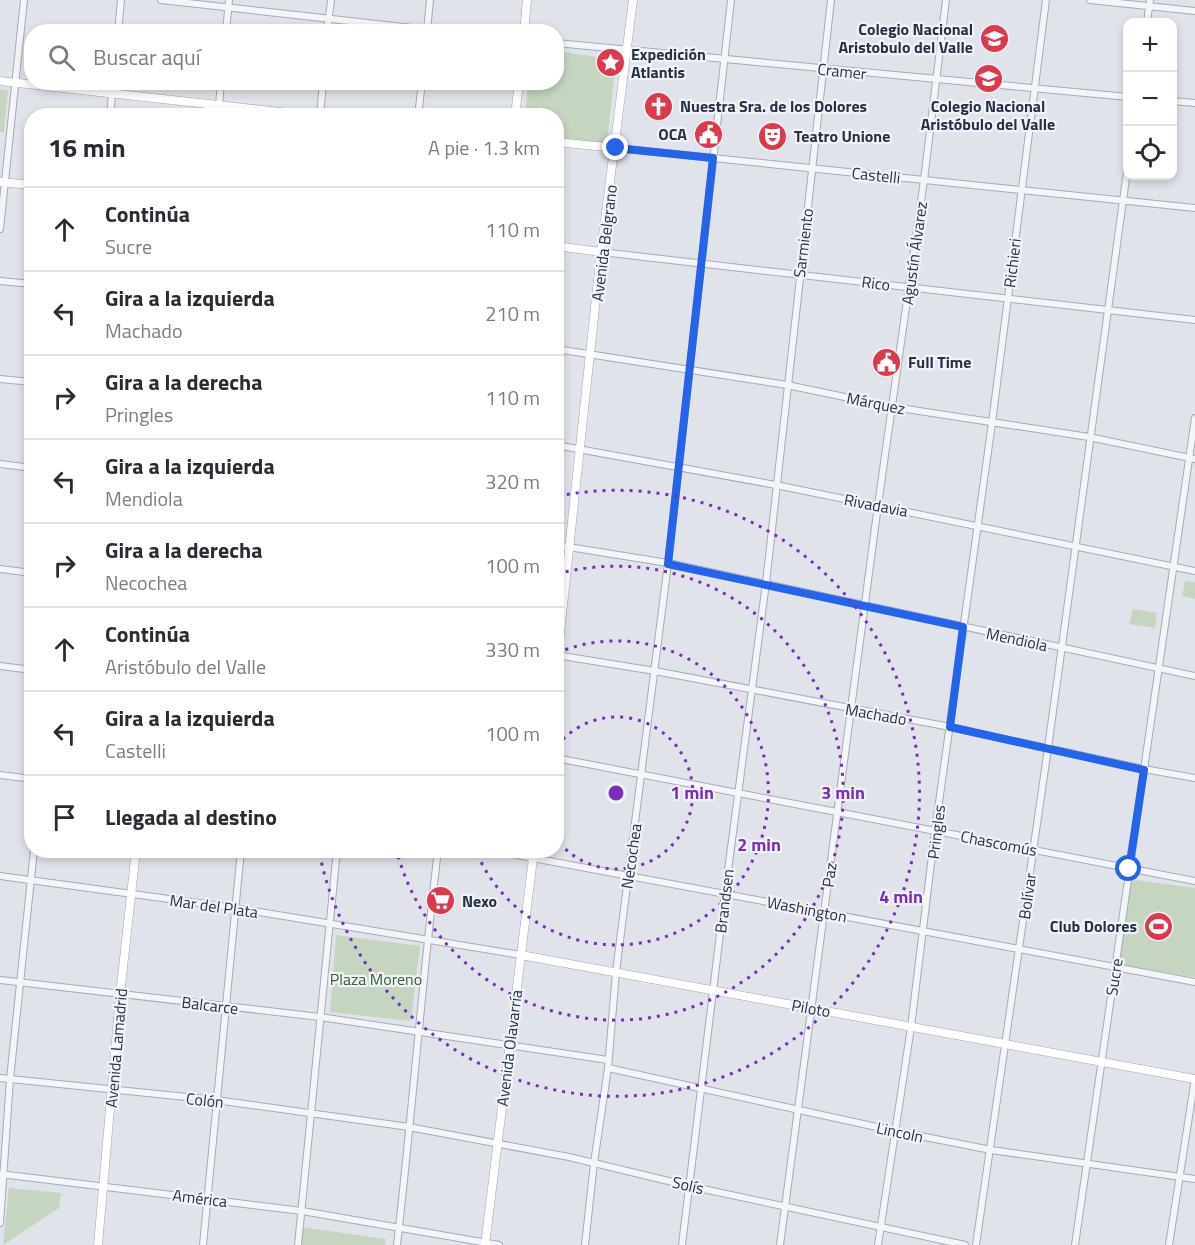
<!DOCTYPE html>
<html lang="es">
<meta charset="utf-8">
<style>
:root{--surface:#fff;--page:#f7f7f7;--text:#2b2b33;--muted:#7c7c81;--line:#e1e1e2}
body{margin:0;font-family:"Titillium Web",sans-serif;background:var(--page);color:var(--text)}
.controls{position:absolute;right:18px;top:18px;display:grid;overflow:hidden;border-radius:12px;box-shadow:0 3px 9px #0003}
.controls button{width:54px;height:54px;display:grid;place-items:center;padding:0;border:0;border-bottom:2px solid var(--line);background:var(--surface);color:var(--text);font:30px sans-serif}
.stop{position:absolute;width:18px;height:18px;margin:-14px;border:4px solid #2563eb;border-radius:50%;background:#fff}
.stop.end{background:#2563eb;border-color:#fff;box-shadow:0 2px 6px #0008}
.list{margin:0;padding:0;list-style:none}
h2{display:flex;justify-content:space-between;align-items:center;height:78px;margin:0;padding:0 24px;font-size:26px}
h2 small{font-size:20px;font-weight:400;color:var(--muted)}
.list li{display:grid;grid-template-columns:39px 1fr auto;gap:18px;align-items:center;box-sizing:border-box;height:84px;padding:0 24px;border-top:2px solid var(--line)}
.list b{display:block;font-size:22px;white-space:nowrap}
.list p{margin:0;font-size:20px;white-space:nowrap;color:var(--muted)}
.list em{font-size:20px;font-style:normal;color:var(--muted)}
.icon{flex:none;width:33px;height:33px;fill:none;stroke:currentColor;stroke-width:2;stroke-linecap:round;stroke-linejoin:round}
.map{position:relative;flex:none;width:1195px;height:1245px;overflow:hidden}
.search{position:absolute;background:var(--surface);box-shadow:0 3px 9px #0003;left:24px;top:24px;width:540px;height:66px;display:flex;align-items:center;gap:15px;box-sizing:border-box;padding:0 21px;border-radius:24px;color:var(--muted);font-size:22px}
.panel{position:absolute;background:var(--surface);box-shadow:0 3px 9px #0003;left:24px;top:108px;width:540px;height:750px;border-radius:24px}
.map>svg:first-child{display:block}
</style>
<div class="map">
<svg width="1195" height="1245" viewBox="0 0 1195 1245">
<rect width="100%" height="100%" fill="#e0e4ea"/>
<g fill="#c5d5c0">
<polygon points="557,51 616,60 607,144 557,138 556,116 525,116 528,83 556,82"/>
<polygon points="0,89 8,90 4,132 0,132"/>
<polygon points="1185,581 1195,582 1195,599 1182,596"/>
<polygon points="1133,609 1157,613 1155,628 1129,624"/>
<polygon points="1129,879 1195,888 1195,977 1116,964"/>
<polygon points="336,935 420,946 411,1021 330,1012"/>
<polygon points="9,1188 61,1193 59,1208 3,1245"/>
<polygon points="301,1227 386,1239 385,1245 299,1245"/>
</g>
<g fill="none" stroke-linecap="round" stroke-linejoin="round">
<defs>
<g id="minor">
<polyline points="161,0 448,32"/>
<polyline points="1090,0 1195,11"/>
<polyline points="1147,22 1150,0"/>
<polyline points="427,31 430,0"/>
<polyline points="118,32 121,0"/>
<polyline points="226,32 229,0"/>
<polyline points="327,32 331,0"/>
<polyline points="556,43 1128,97"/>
<polyline points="1172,101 1195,103"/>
<polyline points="219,105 221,82"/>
<polyline points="110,116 113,82"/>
<polyline points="320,116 323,82"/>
<polyline points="418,116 422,82"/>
<polyline points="616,148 1195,208"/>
<polyline points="0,229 24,0"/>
<polyline points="601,252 1195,320"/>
<polyline points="0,281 32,284"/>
<polyline points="556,349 787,385 893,407 1089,437 1195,459"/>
<polyline points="0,379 32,382"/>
<polyline points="556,445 776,485 1195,571"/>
<polyline points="0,464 32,468"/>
<polyline points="556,545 668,563 1195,676"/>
<polyline points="0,569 32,573"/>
<polyline points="556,655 655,671 950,727 1144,769 1195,778"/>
<polyline points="0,666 32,670"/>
<polyline points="556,758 1195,881"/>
<polyline points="0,775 32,779"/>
<polyline points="490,850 1195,982"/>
<polyline points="0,876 235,908 521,955"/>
<polyline points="0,980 320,1017 608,1060"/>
<polyline points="608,1068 895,1131 991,1150 1195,1179"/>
<polyline points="0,1078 216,1100 409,1127 569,1157 689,1186 965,1245"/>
<polyline points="0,1174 302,1211 499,1245"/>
<polyline points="0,1223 10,1079 34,850"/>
<polyline points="203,1245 241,850"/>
<polyline points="298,1245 337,850"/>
<path d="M397 1245C412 1114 422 982 438 850"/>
<polyline points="585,1245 594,1163 608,1068 616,972 668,563 731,0"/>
<polyline points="682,1245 725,893 766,583 831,0"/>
<polyline points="780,1245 878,505 924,180 946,0"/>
<polyline points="878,1245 911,1027 935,831 992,423 1046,0"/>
<polyline points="976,1245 1048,748 1128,164"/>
<polyline points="1075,1245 1195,418"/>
<polyline points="1169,1245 1195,1078"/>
</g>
<g id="major">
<polyline points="524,32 527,0"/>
<polyline points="0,81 316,116"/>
<polyline points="515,116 519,82"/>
<polyline points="556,142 616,148"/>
<polyline points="0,182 32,185"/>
<polyline points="556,246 601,252"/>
<polyline points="556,670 601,252 633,0"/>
<polyline points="521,955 1195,1079"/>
<polyline points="98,1245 120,995 136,850"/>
<polyline points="485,1245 534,850"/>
</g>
</defs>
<use href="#minor" stroke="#a5aab5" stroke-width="8"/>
<use href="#major" stroke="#9ea7b7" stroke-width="9"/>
<use href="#minor" stroke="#f3f5f8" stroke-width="6"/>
<use href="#major" stroke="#fff" stroke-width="8"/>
</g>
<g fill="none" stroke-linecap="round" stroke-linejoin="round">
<polyline stroke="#2563eb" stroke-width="8" points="616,148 713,158 668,564 963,627 950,727 1144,770 1129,869"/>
</g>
<g fill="none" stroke="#7b2cbf" stroke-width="3" stroke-dasharray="3 6">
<path d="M557 746A76 76 0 1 1 557 840"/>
<path d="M557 653A152 152 0 1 1 476 851"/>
<path d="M557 574A227 227 0 1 1 397 852"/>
<path d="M558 496A303 303 0 1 1 319 851"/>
</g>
<defs>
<symbol id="school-disc" viewBox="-11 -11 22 22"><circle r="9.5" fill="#dc394d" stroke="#f0f3f8"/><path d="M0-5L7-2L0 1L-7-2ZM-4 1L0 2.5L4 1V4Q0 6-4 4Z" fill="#fff"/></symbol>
<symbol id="sight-disc" viewBox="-11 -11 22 22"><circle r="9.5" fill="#dc394d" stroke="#f0f3f8"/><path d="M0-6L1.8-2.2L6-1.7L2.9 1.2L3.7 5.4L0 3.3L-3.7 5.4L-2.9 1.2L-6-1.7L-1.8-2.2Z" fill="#fff"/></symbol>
<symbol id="church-disc" viewBox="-11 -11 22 22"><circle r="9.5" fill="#dc394d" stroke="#f0f3f8"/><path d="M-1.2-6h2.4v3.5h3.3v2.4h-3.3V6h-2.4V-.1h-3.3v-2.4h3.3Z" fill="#fff"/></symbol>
<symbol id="civic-disc" viewBox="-11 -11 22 22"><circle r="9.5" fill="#dc394d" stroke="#f0f3f8"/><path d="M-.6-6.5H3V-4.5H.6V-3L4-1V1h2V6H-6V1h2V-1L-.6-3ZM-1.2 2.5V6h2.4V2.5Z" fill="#fff"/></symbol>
<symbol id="theatre-disc" viewBox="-11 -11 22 22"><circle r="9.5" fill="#dc394d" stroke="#f0f3f8"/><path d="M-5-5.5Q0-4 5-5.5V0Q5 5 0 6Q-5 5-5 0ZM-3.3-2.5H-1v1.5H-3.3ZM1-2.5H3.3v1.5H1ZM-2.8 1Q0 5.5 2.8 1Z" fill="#fff"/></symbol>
<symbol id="supermarket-disc" viewBox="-11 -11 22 22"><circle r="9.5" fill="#dc394d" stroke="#f0f3f8"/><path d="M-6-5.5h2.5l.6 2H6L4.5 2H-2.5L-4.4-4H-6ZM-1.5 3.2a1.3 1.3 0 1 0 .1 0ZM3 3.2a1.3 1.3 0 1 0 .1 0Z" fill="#fff"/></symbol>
<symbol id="stadium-disc" viewBox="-11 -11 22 22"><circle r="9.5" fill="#dc394d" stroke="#f0f3f8"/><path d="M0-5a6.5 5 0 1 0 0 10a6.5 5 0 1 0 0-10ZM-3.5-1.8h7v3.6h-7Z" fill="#fff"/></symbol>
</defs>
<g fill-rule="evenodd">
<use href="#school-disc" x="978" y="22" width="33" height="33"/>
<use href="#sight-disc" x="594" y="46" width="33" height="33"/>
<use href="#school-disc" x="972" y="62" width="33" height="33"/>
<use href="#church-disc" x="642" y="90" width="33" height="33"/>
<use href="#civic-disc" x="692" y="118" width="33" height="33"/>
<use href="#theatre-disc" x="756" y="120" width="33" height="33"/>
<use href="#civic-disc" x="870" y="346" width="33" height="33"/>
<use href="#supermarket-disc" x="424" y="884" width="33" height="33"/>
<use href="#stadium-disc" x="1142" y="910" width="33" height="33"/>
</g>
<g text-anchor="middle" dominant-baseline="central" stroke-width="4.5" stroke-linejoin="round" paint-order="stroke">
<g font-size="16" font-weight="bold" fill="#273044" stroke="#f0f3f8" text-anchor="start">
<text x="973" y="29" text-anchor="end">Colegio Nacional<tspan x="973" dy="18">Aristobulo del Valle</tspan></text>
<text x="631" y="54">Expedición<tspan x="631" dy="18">Atlantis</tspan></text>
<text x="680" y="106">Nuestra Sra. de los Dolores</text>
<text x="988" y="106" text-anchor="middle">Colegio Nacional<tspan x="988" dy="18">Aristóbulo del Valle</tspan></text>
<text x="687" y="134" text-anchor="end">OCA</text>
<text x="794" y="136">Teatro Unione</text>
<text x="908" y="362">Full Time</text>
<text x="462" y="901">Nexo</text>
<text x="1137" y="926" text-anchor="end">Club Dolores</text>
</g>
<g font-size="16" fill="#273044" stroke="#f0f3f8">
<text transform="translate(842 71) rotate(6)">Cramer</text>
<text transform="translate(876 175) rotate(6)">Castelli</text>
<text transform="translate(604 243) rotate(-83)">Avenida Belgrano</text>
<text transform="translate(803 243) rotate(-83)">Sarmiento</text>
<text transform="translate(914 253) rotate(-82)">Agustín Álvarez</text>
<text transform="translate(1012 263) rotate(-83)">Richieri</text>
<text transform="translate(876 283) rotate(7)">Rico</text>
<text transform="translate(876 403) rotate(11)">Márquez</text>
<text transform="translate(876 505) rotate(11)">Rivadavia</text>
<text transform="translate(1017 639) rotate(12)">Mendiola</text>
<text transform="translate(876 714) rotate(10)">Machado</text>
<text transform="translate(936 832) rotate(-83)">Pringles</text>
<text transform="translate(999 843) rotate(11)">Chascomús</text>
<text transform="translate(631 856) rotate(-82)">Necochea</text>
<text transform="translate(829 875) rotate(-82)">Paz</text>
<text transform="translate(1027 896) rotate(-82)">Bolívar</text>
<text transform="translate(724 901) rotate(-83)">Brandsen</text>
<text transform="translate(214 906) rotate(8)">Mar del Plata</text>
<text transform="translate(807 909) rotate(11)">Washington</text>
<text transform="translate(1114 977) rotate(-81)">Sucre</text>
<text transform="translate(210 1005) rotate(7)">Balcarce</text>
<text transform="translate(811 1008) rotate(10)">Piloto</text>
<text transform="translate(116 1048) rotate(-85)">Avenida Lamadrid</text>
<text transform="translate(509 1048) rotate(-83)">Avenida Olavarría</text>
<text transform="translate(205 1100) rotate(6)">Colón</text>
<text transform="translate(900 1132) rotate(12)">Lincoln</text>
<text transform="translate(688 1185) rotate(13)">Solís</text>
<text transform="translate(200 1198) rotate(7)">América</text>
</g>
<g font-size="16" fill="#3a6133" stroke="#f0f3f8">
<text x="376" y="979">Plaza Moreno</text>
</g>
</g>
<circle cx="616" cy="793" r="9" fill="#7b2cbf" stroke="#f0f3f8" stroke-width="3"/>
<g font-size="18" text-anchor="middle" font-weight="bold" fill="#7b2cbf" stroke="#f0f3f8" stroke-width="4.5" stroke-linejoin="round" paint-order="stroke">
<text x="692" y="799">1 min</text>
<text x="843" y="799">3 min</text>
<text x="759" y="851">2 min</text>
<text x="901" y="903">4 min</text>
</g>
</svg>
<div class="controls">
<button>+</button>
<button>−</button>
<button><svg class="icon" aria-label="locate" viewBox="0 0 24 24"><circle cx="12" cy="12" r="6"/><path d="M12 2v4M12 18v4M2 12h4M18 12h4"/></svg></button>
</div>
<div class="stop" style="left:1129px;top:869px"></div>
<div class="stop end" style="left:616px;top:148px"></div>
<div class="search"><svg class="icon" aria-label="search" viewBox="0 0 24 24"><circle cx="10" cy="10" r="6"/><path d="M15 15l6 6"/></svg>Buscar aquí</div>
<section class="panel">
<h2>16 min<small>A pie · 1.3 km</small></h2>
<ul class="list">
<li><svg class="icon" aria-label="ahead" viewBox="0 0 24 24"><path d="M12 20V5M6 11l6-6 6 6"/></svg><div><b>Continúa</b><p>Sucre</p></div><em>110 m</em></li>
<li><svg class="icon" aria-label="left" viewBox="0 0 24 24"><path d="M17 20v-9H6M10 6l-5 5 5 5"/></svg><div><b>Gira a la izquierda</b><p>Machado</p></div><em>210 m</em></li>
<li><svg class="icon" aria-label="right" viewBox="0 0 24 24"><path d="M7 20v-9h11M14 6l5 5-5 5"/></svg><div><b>Gira a la derecha</b><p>Pringles</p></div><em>110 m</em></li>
<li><svg class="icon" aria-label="left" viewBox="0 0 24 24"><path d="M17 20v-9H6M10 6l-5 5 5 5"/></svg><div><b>Gira a la izquierda</b><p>Mendiola</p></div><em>320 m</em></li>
<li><svg class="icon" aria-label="right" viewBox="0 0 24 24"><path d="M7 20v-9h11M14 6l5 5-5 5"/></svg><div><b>Gira a la derecha</b><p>Necochea</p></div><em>100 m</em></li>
<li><svg class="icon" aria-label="ahead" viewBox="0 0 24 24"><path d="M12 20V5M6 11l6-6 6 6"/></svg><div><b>Continúa</b><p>Aristóbulo del Valle</p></div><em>330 m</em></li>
<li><svg class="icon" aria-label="left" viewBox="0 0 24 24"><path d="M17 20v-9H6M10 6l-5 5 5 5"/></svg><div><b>Gira a la izquierda</b><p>Castelli</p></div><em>100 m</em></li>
<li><svg class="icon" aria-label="arrive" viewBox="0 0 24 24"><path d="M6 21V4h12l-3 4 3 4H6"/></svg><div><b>Llegada al destino</b></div></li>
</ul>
</section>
</div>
